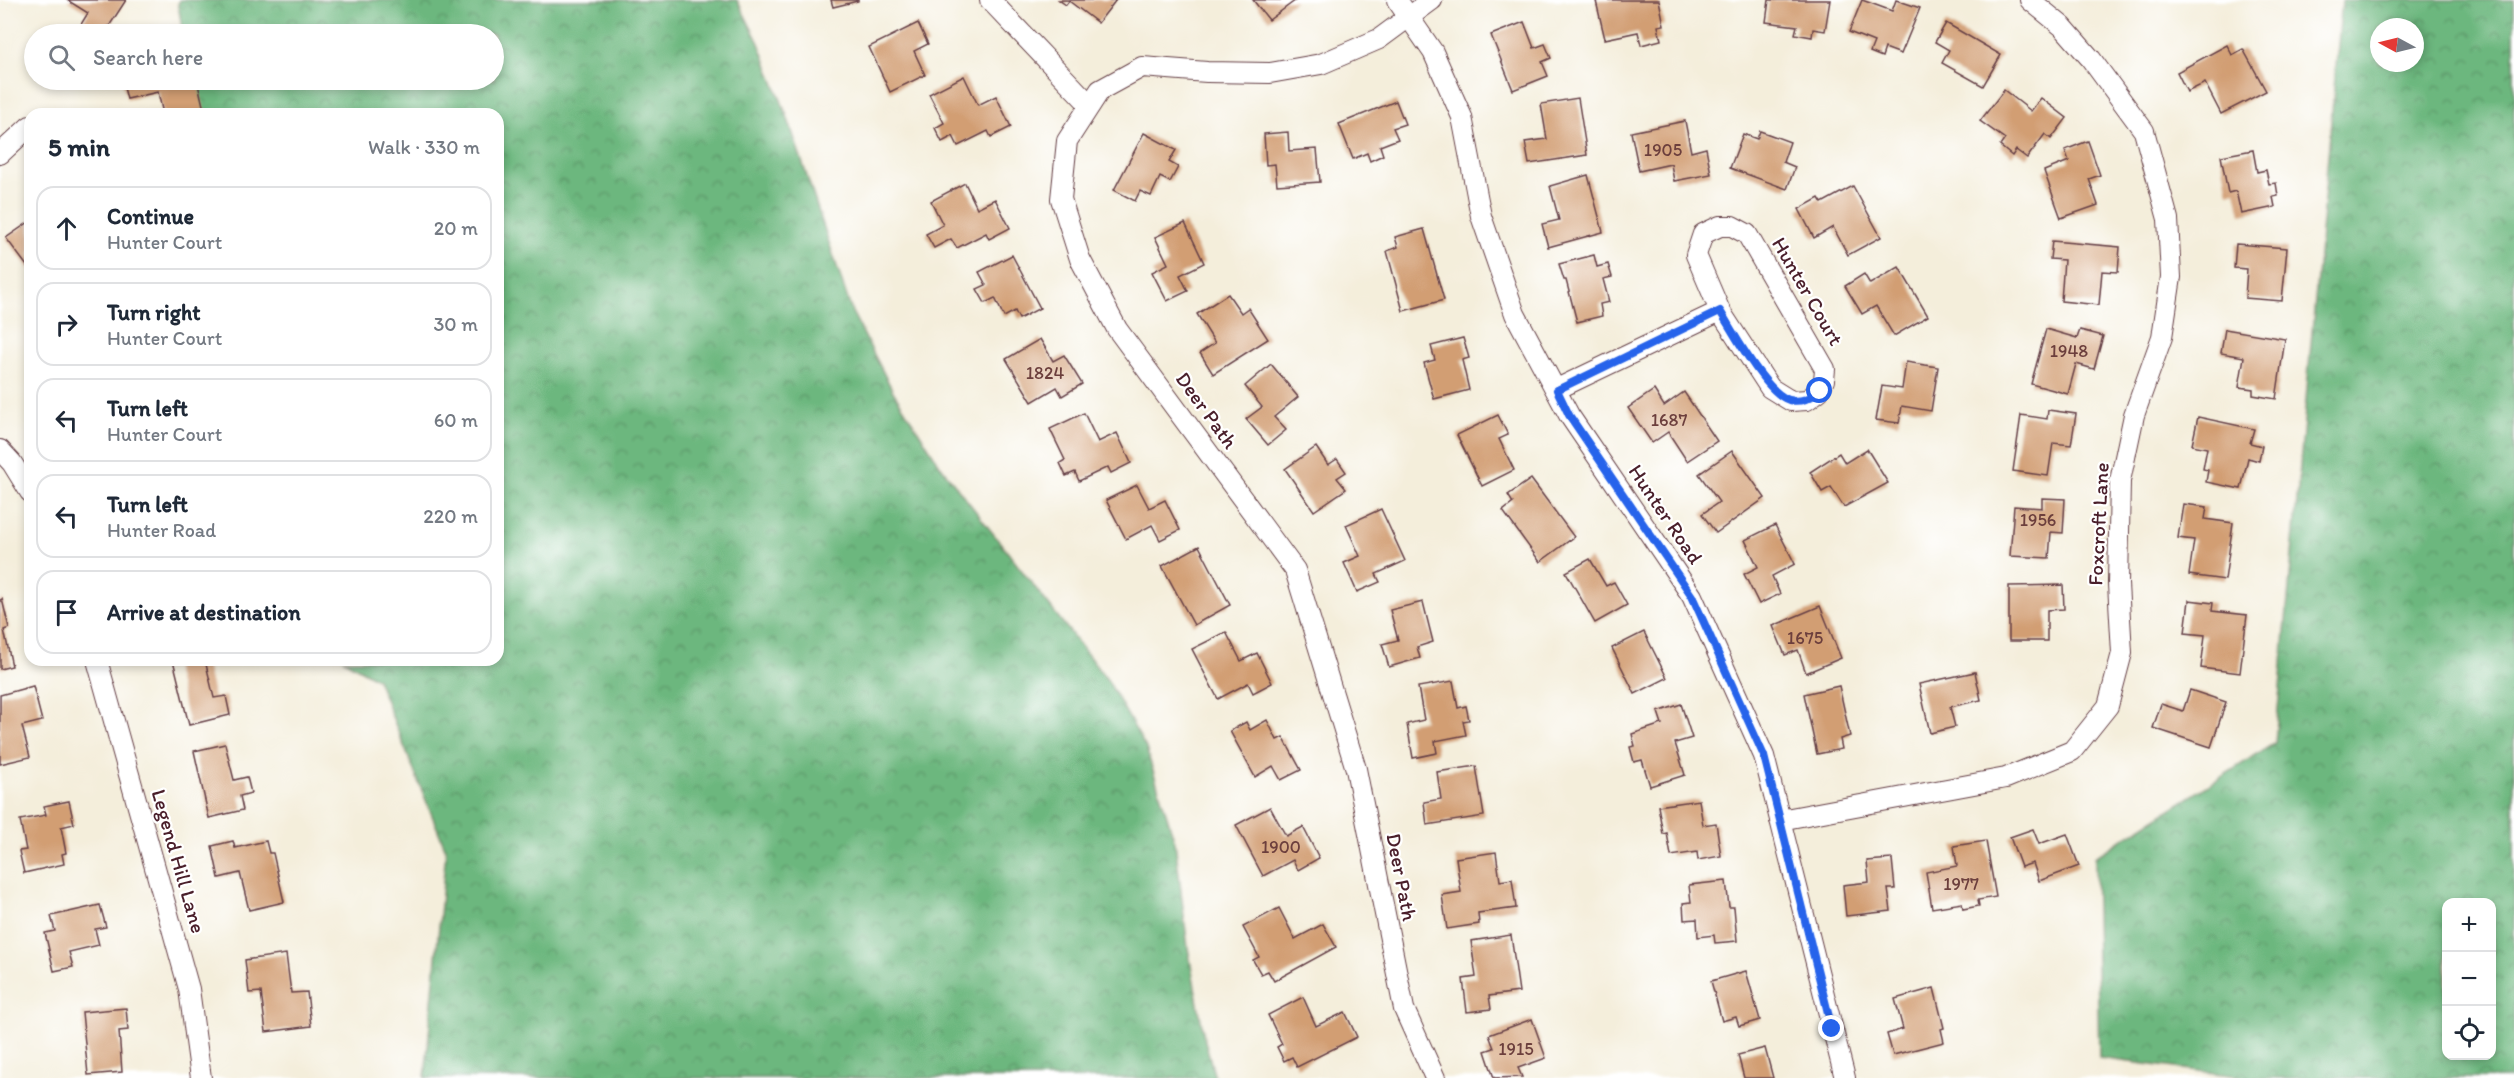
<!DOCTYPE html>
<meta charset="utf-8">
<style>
:root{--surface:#fff;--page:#f6f6f7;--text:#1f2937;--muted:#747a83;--line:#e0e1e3}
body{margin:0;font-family:Itim,sans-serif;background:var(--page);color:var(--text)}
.controls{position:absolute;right:18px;bottom:18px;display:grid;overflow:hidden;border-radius:12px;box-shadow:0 3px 9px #0003}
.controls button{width:54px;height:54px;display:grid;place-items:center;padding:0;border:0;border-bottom:2px solid var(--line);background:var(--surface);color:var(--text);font:30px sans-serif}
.compass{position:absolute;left:2370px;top:18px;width:54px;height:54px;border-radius:50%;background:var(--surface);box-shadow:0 3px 9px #0003;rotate:277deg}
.stop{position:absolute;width:18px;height:18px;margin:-14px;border:4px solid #2563eb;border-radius:50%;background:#fff}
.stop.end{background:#2563eb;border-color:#fff;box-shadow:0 2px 6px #0008}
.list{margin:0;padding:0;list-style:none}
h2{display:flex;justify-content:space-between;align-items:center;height:78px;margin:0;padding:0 24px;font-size:26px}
h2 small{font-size:20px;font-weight:400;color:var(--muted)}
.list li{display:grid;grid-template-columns:39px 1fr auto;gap:18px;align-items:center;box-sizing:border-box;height:84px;margin:0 12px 12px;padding:0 12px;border:2px solid var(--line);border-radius:18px}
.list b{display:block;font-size:22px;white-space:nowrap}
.list p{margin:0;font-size:20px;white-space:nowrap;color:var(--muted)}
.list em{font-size:20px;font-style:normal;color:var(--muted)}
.icon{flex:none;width:33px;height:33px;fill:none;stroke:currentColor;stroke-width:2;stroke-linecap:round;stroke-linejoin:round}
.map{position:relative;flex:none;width:2514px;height:1078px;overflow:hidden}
.search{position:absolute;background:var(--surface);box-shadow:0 3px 9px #0003;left:24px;top:24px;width:480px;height:66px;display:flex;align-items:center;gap:15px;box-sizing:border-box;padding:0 21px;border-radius:33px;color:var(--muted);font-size:22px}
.panel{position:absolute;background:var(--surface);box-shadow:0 3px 9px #0003;left:24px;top:108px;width:480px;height:558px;border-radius:18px}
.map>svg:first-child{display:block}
</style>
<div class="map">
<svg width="2514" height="1078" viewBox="0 0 2514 1078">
<defs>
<pattern id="forest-crowns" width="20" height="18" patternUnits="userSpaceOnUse" patternTransform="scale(1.5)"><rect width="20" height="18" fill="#6cb77e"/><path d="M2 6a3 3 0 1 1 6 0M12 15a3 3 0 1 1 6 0" fill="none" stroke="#5b9467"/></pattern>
</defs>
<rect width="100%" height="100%" fill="#fff"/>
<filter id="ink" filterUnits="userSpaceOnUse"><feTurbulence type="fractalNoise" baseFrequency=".0167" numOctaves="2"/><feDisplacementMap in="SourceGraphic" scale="12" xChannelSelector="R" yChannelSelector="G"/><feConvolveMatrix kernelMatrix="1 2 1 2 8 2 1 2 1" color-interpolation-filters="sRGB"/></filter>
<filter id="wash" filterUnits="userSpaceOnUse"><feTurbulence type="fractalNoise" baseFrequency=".008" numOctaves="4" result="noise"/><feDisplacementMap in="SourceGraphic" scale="24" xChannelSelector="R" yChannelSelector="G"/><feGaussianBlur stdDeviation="1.35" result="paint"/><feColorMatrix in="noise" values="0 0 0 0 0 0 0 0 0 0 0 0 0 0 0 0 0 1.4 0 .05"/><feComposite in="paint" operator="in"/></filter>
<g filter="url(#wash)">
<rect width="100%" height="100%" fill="#f4eedb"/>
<g fill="url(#forest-crowns)" stroke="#5b6b54" stroke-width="1.5" fill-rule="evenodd">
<polygon points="180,0 737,0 759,43 787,116 852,312 894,393 942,468 1108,681 1146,748 1175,842 1188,948 1204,1037 1215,1078 425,1078 446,850 377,679 344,660 498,660 498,114 197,114 191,80 494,80 494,34 183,34 178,4"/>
<path d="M2342 0H2514V1078H2253L2099 1058 2095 857 2275 743ZM2379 27H2415V63H2379ZM2446 902H2492V1056H2446Z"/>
</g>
<g id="blocks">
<g fill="#d29e73">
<polygon points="67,0 126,0 104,34 75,34 88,13"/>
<polygon points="831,0 858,0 858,1 833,7"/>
<polygon points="1059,0 1116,0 1098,23 1069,1 1066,5"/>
<polygon points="1253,0 1296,0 1269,20"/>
<polygon points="1601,0 1659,0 1664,25 1658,26 1661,40 1641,45 1638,32 1605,39 1596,1"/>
<polygon points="1769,0 1830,0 1825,31 1813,29 1812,37 1795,34 1797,26 1766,22"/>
<polygon points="1862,0 1892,11 1896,0 1920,8 1901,54 1885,48 1882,57 1870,52 1874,42 1849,32"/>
<polygon points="1524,22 1534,48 1545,44 1551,58 1542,62 1548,76 1513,90 1491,35"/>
<polygon points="918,23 928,44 914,51 925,75 890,92 869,47"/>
<polygon points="1946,23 2001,55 1983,86 1942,63 1949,50 1935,42"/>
<polygon points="2227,45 2232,55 2243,49 2266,91 2221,114 2205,83 2187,92 2177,72"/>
<polygon points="964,76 978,105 996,96 1011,127 991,137 988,131 958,146 953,136 942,142 935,128 944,123 929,94"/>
<polygon points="122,80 197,80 205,114 163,114 158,92 127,99"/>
<polygon points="2004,90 2031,111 2041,98 2067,118 2051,139 2045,134 2027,158 2016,150 2012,156 2000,146 2005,139 1980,121"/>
<polygon points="1578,98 1587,155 1529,164 1525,142 1547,139 1541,104"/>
<polygon points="1396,101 1405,124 1393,128 1398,139 1380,146 1383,155 1370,161 1367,153 1353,159 1339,124"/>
<polygon points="1685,121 1691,152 1706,148 1711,174 1674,181 1671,164 1639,171 1631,132"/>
<polygon points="1760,131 1790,142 1783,162 1795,167 1787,189 1730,168 1743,134 1757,139"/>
<polygon points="1288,132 1289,151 1317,149 1320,182 1277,185 1275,164 1266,165 1264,134"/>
<polygon points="1144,133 1176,150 1169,162 1178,167 1170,182 1160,177 1151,196 1140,191 1135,201 1114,190"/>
<polygon points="2088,141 2100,175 2089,179 2098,205 2061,218 2044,171 2069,161 2065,150"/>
<polygon points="2253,150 2257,172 2266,170 2269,184 2276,183 2278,196 2273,197 2275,207 2241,214 2236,191 2228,193 2221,156"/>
<polygon points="1588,175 1603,232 1548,247 1542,224 1559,220 1550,186"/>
<polygon points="965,183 977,208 995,199 1010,228 989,239 986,233 957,248 951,239 934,248 926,234 943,225 931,201"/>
<polygon points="1853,186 1881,237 1848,255 1833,227 1814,238 1799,209 1819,198 1822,203"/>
<polygon points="29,222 30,224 30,270 6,238"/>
<polygon points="1185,223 1204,263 1180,275 1188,291 1167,301 1152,272 1168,264 1155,237"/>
<polygon points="1424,229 1444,300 1403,311 1387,251 1398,247 1395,237"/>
<polygon points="2052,241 2120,247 2118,272 2102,271 2099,305 2061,301 2064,260 2050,259"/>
<polygon points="2236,244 2287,248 2282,301 2245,298 2247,269 2234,268"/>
<polygon points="1012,255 1040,308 1019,319 1015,311 1004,317 995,298 985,303 977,289 986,285 979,272"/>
<polygon points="1594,255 1597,267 1608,264 1612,277 1603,279 1609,302 1600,304 1602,316 1577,322 1566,280 1564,280 1559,264"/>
<polygon points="1899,267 1928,316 1894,336 1876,306 1862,314 1845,286 1864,274 1870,284"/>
<polygon points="1228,294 1241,313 1248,308 1268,339 1213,374 1200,353 1215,343 1197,314"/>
<polygon points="2046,329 2077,338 2080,330 2103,336 2094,369 2076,364 2068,394 2031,384"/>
<polygon points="2225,329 2285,339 2276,399 2253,395 2253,389 2239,387 2244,357 2221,353"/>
<polygon points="1463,338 1469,358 1462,360 1469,390 1434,399 1424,363 1435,360 1431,346"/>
<polygon points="1040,339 1053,361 1064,355 1082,384 1062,396 1057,387 1032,402 1006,359"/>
<polygon points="1906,362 1938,367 1931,411 1902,406 1899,423 1876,420 1882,386 1902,389"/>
<polygon points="1271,364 1298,397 1274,417 1286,430 1268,445 1246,419 1262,407 1245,386"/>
<polygon points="1654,390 1664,406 1684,392 1717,441 1687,461 1668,432 1652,443 1628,408"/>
<polygon points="2048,410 2076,414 2071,445 2053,443 2048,476 2013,471 2021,415 2047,419"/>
<polygon points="1084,413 1098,442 1117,433 1131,463 1111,473 1108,467 1079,481 1075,472 1066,476 1060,463 1065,460 1050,429"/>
<polygon points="1498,415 1508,435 1499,439 1514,470 1482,486 1457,435"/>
<polygon points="2198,417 2254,429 2250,443 2262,446 2259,461 2248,458 2241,489 2206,482 2208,470 2203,469 2207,448 2192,445"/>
<polygon points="1316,447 1328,465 1337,459 1346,472 1337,478 1346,489 1314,511 1285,469"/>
<polygon points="1867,449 1888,483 1844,507 1831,487 1822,492 1810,472 1839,453 1845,463"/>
<polygon points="1732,451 1765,498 1716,533 1702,514 1719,502 1699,474"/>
<polygon points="1531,479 1574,537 1540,562 1503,511 1513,503 1508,495"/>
<polygon points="1137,485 1149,508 1165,500 1180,530 1160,540 1152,525 1126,539 1106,500"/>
<polygon points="2042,498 2065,499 2063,533 2051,532 2049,558 2010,556 2014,506 2042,508"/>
<polygon points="2183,504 2207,507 2205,519 2233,523 2225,580 2189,575 2194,540 2178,538"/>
<polygon points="1381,509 1405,561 1376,574 1380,582 1357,592 1344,563 1360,556 1346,525"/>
<polygon points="1775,525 1795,564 1772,576 1780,594 1759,604 1744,574 1758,567 1745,540"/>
<polygon points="1199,546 1230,605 1194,625 1162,566"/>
<polygon points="1590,559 1606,586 1614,582 1627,605 1595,623 1566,572"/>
<polygon points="2063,585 2064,609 2047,610 2047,641 2009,641 2009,586"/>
<polygon points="2,599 9,628 4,630 12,666 0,669 0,600"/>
<polygon points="2189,600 2213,603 2212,611 2247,615 2240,673 2201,668 2205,635 2185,633"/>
<polygon points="1423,602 1433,642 1417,647 1420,658 1389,667 1382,644 1398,640 1390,610"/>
<polygon points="1820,606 1841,658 1806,673 1798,650 1785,655 1773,626"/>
<polygon points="1226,632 1241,661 1257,653 1272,683 1253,693 1248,683 1218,699 1192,649"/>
<polygon points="1644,632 1667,678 1635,694 1612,648"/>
<polygon points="173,660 205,660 214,698 226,696 230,715 189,725"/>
<polygon points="1975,672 1981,700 1950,707 1955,727 1930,733 1919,684"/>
<polygon points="1453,681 1458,708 1466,706 1469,720 1463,721 1466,735 1435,741 1437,753 1413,758 1407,724 1424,720 1418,687"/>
<polygon points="33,686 42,721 22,726 30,757 0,764 0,695"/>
<polygon points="1839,686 1850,736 1840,739 1842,749 1817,754 1804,694"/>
<polygon points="2190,690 2226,702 2211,747 2153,728 2161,704 2183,711"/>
<polygon points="1681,704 1692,738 1675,743 1685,775 1650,786 1642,760 1634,762 1630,747 1635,746 1632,734 1662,724 1658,712"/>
<polygon points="1267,720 1277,740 1283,737 1301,770 1281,780 1273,766 1255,777 1230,731 1246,722 1250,730"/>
<polygon points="225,744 234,780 247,777 251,793 240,796 243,810 209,818 194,751"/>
<polygon points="1476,766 1484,816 1427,825 1424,802 1441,799 1437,772"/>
<polygon points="1699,800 1703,825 1716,823 1721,856 1698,860 1697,852 1671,856 1667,833 1663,834 1658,806"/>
<polygon points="69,801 74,824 61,827 66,853 62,854 64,864 24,873 19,851 26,850 20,820 46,815 44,806"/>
<polygon points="1270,807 1286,836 1303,827 1319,858 1298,870 1293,860 1263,876 1236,825"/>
<polygon points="2033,829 2039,844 2067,834 2079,866 2039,881 2033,863 2021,867 2010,837"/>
<polygon points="233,841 235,848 266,841 269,853 273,853 284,902 249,910 240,873 219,878 212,846"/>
<polygon points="1986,841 1996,897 1978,900 1979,906 1963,909 1962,903 1932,908 1926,872 1957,866 1954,846"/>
<polygon points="1496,852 1500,881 1512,879 1516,908 1478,913 1479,924 1447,929 1442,895 1461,892 1456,858"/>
<polygon points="1892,859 1895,889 1888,889 1891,911 1846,916 1843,885 1869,882 1867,861"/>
<polygon points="1726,881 1729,907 1734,907 1737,941 1715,943 1714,935 1698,937 1697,919 1684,920 1683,903 1691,902 1689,885"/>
<polygon points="100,905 106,927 95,929 99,945 69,952 73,967 54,971 45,933 55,931 51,916"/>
<polygon points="1279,908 1295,939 1323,924 1336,947 1274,981 1268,971 1261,974 1253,960 1259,957 1243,927"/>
<polygon points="1511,935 1519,992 1489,996 1491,1009 1467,1012 1463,979 1476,977 1471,941"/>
<polygon points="286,954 291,993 307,992 311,1026 266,1032 261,992 249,993 245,960"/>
<polygon points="1746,971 1760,1020 1739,1026 1736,1017 1722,1021 1711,981"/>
<polygon points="1934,988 1944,1028 1941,1029 1944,1042 1893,1055 1887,1034 1903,1029 1895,999"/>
<polygon points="1303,997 1316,1026 1345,1012 1357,1037 1297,1067 1292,1057 1284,1061 1277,1047 1282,1044 1268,1015"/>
<polygon points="126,1008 128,1030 119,1031 122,1072 88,1075 82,1012"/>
<polygon points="1532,1019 1546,1058 1518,1068 1522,1077 1494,1078 1485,1051 1494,1048 1489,1035"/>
<polygon points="1765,1048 1773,1078 1744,1078 1738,1055"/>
</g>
</g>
</g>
<g filter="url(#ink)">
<use href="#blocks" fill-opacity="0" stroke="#643e45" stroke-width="1.5"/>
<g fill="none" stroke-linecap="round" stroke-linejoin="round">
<defs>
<g id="minor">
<polyline points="990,0 1090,105"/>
<polyline points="1397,0 1433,52 1462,117 1481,216 1515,314 1569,415 1692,596 1764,756 1845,1078"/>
<polyline points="1432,0 1379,39 1321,64 1270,73 1207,72 1142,67 1100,90 1067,141 1061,199 1080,259 1117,329 1295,570 1356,769 1404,1009 1435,1078"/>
<polyline points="0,154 30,126"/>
<polygon points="1720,226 1732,226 1747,234 1825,369 1824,380 1819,391 1807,400 1791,401 1770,388 1720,311 1696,255 1703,234"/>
<polyline points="1557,389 1720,311"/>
<polyline points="0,450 12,463 30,492"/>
<polyline points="97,660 189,989 201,1078"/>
<polyline points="1780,820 2006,778 2072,751 2108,706 2122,653 2118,584 2120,481 2134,415 2162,337 2171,277 2168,219 2144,131 2091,59 2063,27 2030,0"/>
</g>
</defs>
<use href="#minor" stroke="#643e45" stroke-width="22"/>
<use href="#minor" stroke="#fff" stroke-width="20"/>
</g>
</g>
<g fill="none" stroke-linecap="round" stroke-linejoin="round" filter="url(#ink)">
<path stroke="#2563eb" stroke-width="8" d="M1820 391C1810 398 1801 403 1789 400 1765 392 1734 333 1720 311L1557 390 1569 415 1692 596 1764 756 1832 1029"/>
</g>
<g text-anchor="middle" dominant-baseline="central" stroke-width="4.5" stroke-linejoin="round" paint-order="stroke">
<g font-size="18" fill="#6c3f3d">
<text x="1663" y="150">1905</text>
<text x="2069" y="351">1948</text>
<text x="1045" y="373">1824</text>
<text x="1669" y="420">1687</text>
<text x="2038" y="520">1956</text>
<text x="1805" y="638">1675</text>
<text x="1281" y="847">1900</text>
<text x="1961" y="884">1977</text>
<text x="1516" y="1049">1915</text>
</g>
<g font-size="21" fill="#4a1f2b" stroke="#fff">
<text transform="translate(1808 291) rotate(60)">Hunter Court</text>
<text transform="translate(1207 410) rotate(54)">Deer Path</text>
<text transform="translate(1666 514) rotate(56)">Hunter Road</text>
<text transform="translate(2098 524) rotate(-87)">Foxcroft Lane</text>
<text transform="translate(179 861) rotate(74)">Legend Hill Lane</text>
<text transform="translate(1402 877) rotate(79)">Deer Path</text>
</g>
</g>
</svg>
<div class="controls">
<button>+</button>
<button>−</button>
<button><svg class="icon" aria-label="locate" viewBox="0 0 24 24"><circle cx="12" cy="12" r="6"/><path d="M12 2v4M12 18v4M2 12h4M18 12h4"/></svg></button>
</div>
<svg class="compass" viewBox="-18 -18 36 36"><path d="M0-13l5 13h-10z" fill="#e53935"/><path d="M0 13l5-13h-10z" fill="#747a83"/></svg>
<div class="stop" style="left:1820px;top:391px"></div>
<div class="stop end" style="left:1832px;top:1029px"></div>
<div class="search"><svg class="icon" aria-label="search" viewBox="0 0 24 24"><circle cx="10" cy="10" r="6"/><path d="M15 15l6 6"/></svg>Search here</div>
<section class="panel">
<h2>5 min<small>Walk · 330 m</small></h2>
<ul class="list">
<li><svg class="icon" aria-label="ahead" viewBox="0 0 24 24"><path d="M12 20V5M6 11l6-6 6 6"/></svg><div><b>Continue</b><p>Hunter Court</p></div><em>20 m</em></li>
<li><svg class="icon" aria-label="right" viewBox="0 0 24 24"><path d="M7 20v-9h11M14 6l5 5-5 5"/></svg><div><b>Turn right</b><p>Hunter Court</p></div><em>30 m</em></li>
<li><svg class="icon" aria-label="left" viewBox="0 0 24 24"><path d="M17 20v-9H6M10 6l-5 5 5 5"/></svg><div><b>Turn left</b><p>Hunter Court</p></div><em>60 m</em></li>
<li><svg class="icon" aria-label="left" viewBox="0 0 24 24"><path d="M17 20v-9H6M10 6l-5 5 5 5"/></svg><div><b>Turn left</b><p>Hunter Road</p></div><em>220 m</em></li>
<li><svg class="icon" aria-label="arrive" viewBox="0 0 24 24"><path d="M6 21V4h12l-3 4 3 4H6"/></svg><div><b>Arrive at destination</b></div></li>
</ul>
</section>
</div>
